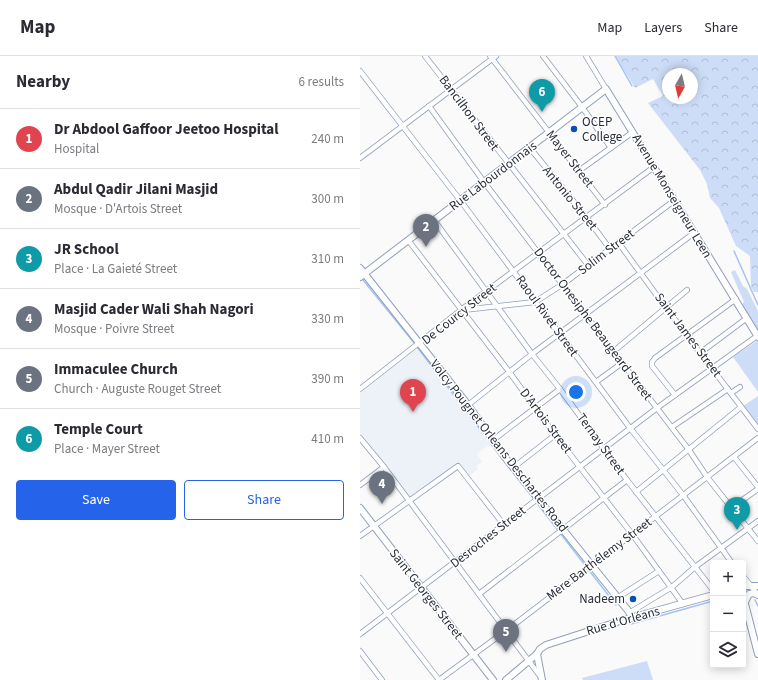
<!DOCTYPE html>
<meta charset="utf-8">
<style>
:root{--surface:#fff;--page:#f2f2f3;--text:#2b2b33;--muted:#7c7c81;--line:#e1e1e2;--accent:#2563eb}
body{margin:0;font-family:"Source Sans 3",sans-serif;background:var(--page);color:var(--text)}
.controls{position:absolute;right:12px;bottom:12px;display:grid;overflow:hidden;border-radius:4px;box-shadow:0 2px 10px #0003}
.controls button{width:36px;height:36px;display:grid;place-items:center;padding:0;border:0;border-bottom:1px solid var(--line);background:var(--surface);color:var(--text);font:20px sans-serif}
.compass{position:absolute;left:302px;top:12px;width:36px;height:36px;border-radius:50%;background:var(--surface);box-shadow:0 2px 10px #0003;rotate:188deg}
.you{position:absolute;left:216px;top:336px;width:14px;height:14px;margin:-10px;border:3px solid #fff;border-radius:50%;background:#1a73e8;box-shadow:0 0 0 6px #1a73e833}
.badge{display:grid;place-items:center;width:26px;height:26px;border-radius:50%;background:var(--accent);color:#fff;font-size:13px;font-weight:700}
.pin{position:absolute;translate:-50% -33px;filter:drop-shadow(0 1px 2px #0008)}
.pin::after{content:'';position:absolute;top:21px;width:14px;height:12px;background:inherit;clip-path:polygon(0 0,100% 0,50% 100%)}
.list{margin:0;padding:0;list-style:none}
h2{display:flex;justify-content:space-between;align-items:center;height:52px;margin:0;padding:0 16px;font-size:17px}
h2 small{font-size:13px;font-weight:400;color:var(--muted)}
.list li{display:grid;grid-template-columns:26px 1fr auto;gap:12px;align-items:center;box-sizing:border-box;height:60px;padding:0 16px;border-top:1px solid var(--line)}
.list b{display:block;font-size:15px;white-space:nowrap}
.list p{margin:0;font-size:13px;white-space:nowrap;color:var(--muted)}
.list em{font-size:13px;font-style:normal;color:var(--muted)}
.actions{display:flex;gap:8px;padding:12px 16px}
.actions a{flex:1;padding:9px 0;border:1px solid var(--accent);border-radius:4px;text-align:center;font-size:14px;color:var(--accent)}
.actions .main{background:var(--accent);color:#fff}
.icon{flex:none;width:22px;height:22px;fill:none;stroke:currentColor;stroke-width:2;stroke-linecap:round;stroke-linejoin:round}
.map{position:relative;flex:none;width:398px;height:624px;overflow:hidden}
header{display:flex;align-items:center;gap:24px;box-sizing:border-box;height:56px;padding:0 20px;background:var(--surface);border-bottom:1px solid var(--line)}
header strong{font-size:19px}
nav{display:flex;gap:22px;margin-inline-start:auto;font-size:14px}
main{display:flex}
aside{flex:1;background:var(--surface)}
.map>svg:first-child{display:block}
</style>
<header>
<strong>Map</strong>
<nav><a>Map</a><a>Layers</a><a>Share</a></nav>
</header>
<main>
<aside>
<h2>Nearby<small>6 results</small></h2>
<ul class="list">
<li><span class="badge" style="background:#e0444e">1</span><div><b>Dr Abdool Gaffoor Jeetoo Hospital</b><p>Hospital</p></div><em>240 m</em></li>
<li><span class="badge" style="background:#6b7280">2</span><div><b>Abdul Qadir Jilani Masjid</b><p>Mosque · D'Artois Street</p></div><em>300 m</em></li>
<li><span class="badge" style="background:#0f9aa8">3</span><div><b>JR School</b><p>Place · La Gaieté Street</p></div><em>310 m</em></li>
<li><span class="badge" style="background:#6b7280">4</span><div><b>Masjid Cader Wali Shah Nagori</b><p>Mosque · Poivre Street</p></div><em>330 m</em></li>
<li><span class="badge" style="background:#6b7280">5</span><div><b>Immaculee Church</b><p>Church · Auguste Rouget Street</p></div><em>390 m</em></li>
<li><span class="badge" style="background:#0f9aa8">6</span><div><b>Temple Court</b><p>Place · Mayer Street</p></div><em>410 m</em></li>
</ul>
<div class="actions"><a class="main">Save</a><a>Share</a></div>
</aside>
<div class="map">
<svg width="398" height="624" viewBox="0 0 398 624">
<defs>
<pattern id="forest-crowns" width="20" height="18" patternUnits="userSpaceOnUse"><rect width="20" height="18" fill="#cdddf7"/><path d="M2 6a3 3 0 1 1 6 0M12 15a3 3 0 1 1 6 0" fill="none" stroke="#b0bed4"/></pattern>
</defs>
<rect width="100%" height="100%" fill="#fafafa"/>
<polygon fill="#edf1f8" points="57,293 130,388 117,398 122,406 116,410 118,413 109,420 98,406 50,442 0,376 0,337"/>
<path fill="url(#forest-crowns)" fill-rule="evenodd" d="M255 0H398V236H394L391 231 390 200 376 190 359 152 350 142 347 128 340 114 288 47 303 40 293 23 275 32ZM308 18H332V42H308Z"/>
<g fill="#cdddf7">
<polygon points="375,214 383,230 387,233 398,255 398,276 382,248 384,246 371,216"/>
<polygon points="398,284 398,336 373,301"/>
<polygon points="398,340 398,370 383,350"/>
<polygon points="287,605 293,624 223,624 222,622"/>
</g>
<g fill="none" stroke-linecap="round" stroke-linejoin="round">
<g stroke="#a5c3f5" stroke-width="1.5">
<polyline points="255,0 272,30"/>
<polyline points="374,195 398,249"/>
<polyline points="3,224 55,288"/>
<polyline points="57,291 122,376"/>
<polyline points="130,387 136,394"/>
<polyline points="148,410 174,443"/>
<polyline points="176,446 256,549"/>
<polyline points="395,544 398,550"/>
<polyline points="271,568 353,545"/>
</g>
<defs>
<g id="street">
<polyline points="65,0 228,209"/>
<polyline points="130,0 245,149"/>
<polyline points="183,0 222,51 251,92"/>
<polyline points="226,0 246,33"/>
<polyline points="0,15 100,144 270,372 323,439 372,507"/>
<polyline points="69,50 124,126 329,394 347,421 398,485"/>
<polyline points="170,92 227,162 250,193"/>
<polyline points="0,102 136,0"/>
<polyline points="220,114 273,76"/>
<polyline points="74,164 172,298 200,333 267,424 353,534"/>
<polyline points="48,184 150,317 195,379 272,478 323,548"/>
<polyline points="258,186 306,252 398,373"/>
<polyline points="103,254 175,246 203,228 315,144"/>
<polyline points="254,295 327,234"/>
<polyline points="340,297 387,262"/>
<polyline points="236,326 262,307"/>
<polyline points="0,333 101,254 294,111"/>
<polyline points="371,337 380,331"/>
<polyline points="315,339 292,310 292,306 295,302 376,243"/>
<polyline points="108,349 172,298 334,177"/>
<polyline points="312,371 368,333"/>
<polyline points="0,382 24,411 180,620"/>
<polyline points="133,384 200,333"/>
<polyline points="374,401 398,431"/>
<polyline points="154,411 195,379"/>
<polyline points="0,429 24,411"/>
<polyline points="276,436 381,351"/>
<polyline points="371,452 398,433"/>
<polyline points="0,480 98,410 144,469"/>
<polyline points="383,520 398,539"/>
<polyline points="0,522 79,624"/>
<polyline points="119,538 267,424"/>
<polyline points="257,542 299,515"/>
<polyline points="269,557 312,531 335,511 398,465"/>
<polyline points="0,578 297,352 397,280"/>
<polyline points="0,595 22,624"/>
<polyline points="79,624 147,574 398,382"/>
</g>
<g id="secondary">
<polyline points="0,212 108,349 144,400 274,562"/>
<polyline points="0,221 246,33 398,281"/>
<polyline points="0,452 133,624"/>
<polyline points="383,530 398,530"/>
<polyline points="383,540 398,598"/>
<polyline points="385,546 389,538 394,537 398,539"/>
<polyline points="177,598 182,624"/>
<polyline points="146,624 177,598 180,593 186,589 260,565 353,539"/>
</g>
</defs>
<use href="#street" stroke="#8f9fba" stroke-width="6"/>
<use href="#secondary" stroke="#8f9fba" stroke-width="8"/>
<use href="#street" stroke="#fff" stroke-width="4.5"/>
<use href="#secondary" stroke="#fff" stroke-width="6"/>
</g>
<g fill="#094eb9" stroke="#fff" stroke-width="1.5">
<circle cx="214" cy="73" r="4"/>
<circle cx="273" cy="543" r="4"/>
</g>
<g text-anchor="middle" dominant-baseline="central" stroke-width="3" stroke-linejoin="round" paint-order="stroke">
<g font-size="13" fill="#272d38" stroke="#fff">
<text transform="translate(109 57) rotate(53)">Bancilhon Street</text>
<text transform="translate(210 103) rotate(52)">Mayer Street</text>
<text transform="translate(133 120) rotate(-37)">Rue Labourdonnais</text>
<text transform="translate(312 140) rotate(59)">Avenue Monseigneur Leen</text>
<text transform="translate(210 142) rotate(51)">Antonio Street</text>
<text transform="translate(246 196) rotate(-37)">Solim Street</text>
<text transform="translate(99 258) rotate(-38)">De Courcy Street</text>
<text transform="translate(187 260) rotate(54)">Raoul Rivet Street</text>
<text transform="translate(233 268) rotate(53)">Doctor Onesiphe Beaugeard Street</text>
<text transform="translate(328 279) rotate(53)">Saint James Street</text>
<text transform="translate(186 365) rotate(53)">D'Artois Street</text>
<text transform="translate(241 388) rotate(54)">Ternay Street</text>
<text transform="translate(139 390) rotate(52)">Volcy Pougnet Orleans Deschartes Road</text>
<text transform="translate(128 481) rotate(-38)">Desroches Street</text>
<text transform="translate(239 503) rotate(-37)">Mère Barthélemy Street</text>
<text transform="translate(66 538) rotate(52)">Saint Georges Street</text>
<text transform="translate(263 565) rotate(-16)">Rue d'Orléans</text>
</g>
<g font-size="13" fill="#272d38" stroke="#fff" text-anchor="start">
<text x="222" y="66">OCEP<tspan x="222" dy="15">College</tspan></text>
<text x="265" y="543" text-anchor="end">Nadeem</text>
</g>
</g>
</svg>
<div class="controls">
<button>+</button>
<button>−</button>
<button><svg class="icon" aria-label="layers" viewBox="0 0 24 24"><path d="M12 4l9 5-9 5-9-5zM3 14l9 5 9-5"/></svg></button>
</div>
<svg class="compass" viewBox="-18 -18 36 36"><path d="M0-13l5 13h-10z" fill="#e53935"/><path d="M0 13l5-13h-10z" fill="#7c7c81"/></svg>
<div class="you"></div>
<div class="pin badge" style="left:53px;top:356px;background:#e0444e">1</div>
<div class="pin badge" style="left:66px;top:191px;background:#6b7280">2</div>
<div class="pin badge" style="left:377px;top:474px;background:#0f9aa8">3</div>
<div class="pin badge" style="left:22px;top:448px;background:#6b7280">4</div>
<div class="pin badge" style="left:146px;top:596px;background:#6b7280">5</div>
<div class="pin badge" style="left:182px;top:56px;background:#0f9aa8">6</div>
</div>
</main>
